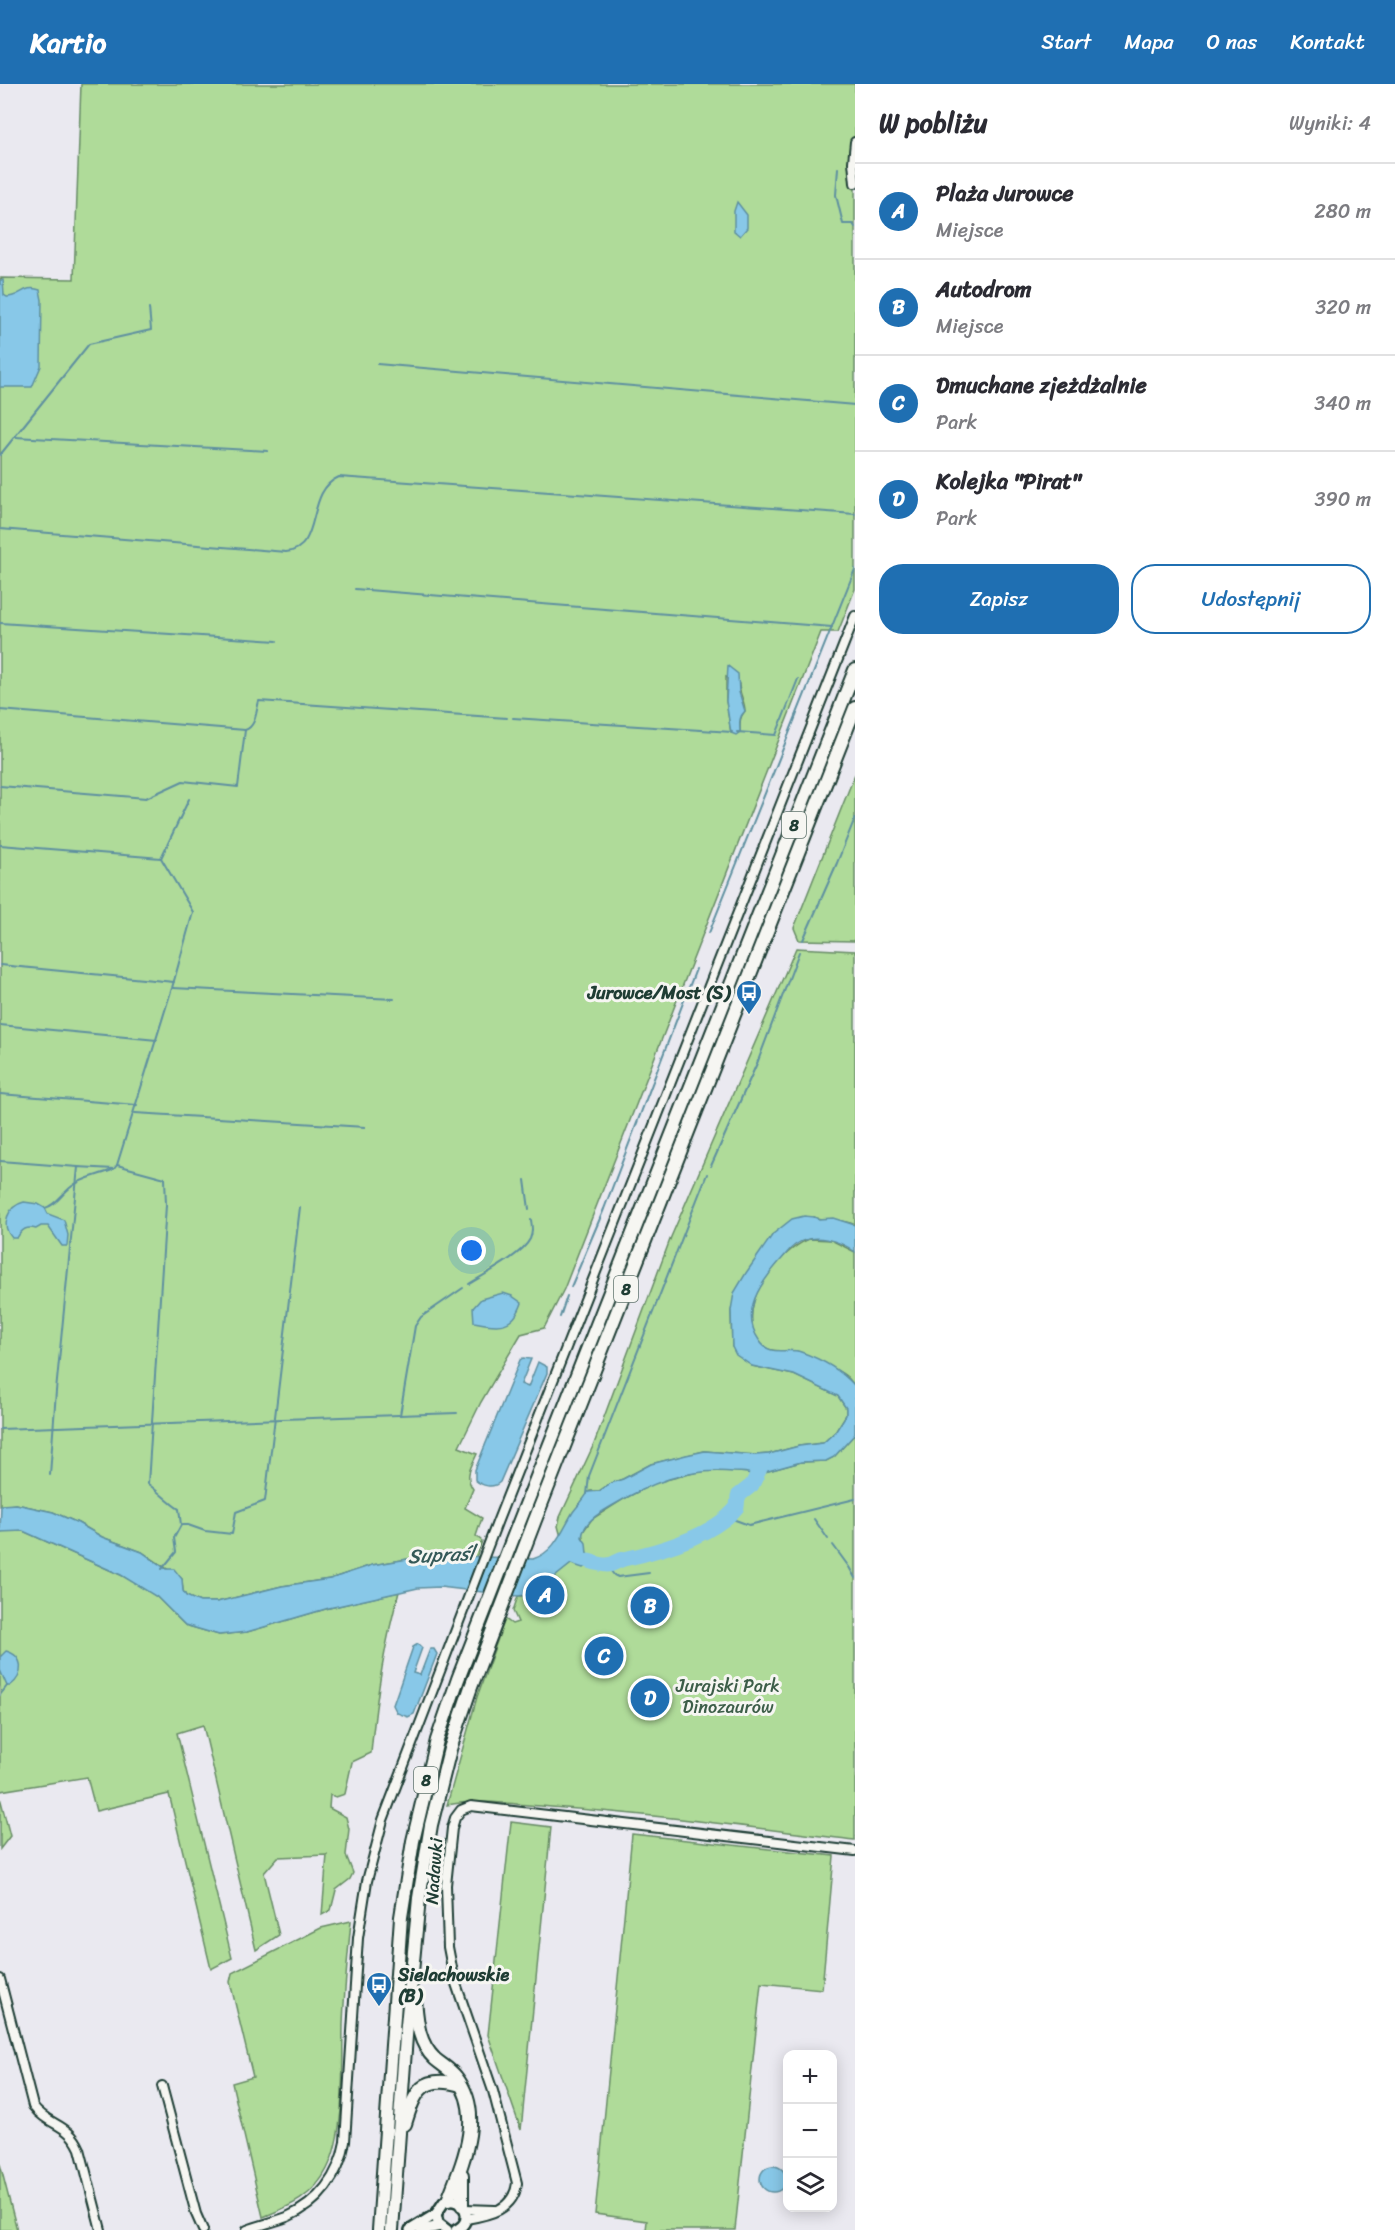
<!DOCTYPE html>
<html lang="pl">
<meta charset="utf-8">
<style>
:root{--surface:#fff;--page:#f7f7f7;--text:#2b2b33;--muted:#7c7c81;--line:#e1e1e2;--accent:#1f6fb2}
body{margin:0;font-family:Sriracha,sans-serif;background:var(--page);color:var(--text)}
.controls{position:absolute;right:18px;bottom:18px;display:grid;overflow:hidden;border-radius:12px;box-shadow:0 3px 15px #0003}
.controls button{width:54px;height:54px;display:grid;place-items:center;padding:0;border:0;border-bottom:2px solid var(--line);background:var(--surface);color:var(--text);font:30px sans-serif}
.you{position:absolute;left:472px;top:1167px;width:21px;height:21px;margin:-15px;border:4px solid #fff;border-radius:50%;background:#1a73e8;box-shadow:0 0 0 9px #1a73e833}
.badge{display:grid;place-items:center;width:39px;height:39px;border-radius:50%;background:var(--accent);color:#fff;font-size:20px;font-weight:700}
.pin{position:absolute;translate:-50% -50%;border:3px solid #fff;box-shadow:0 2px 6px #0006}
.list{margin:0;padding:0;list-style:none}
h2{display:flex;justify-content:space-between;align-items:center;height:78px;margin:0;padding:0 24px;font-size:26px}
h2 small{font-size:20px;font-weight:400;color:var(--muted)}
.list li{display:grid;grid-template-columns:39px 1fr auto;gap:18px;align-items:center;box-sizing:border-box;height:96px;padding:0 24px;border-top:2px solid var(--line)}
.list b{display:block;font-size:22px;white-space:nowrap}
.list p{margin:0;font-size:20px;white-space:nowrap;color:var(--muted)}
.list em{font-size:20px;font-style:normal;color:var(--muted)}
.actions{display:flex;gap:12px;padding:18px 24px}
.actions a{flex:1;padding:14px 0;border:2px solid var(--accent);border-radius:24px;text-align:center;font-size:21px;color:var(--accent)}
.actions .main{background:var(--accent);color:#fff}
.icon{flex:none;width:33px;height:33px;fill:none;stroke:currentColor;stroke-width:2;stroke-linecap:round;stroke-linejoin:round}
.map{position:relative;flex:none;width:855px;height:2146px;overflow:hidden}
header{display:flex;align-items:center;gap:36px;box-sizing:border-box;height:84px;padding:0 30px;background:var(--accent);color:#fff}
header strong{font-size:28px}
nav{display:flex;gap:33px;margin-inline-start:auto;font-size:21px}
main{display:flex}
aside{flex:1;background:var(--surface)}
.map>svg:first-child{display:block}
</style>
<header>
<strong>Kartio</strong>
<nav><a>Start</a><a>Mapa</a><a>O nas</a><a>Kontakt</a></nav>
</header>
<main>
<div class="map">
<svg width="855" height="2146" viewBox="0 0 855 2146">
<rect width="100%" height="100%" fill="#eae9f0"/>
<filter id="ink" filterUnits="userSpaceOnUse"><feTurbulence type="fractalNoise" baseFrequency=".0167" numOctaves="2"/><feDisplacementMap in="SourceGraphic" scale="12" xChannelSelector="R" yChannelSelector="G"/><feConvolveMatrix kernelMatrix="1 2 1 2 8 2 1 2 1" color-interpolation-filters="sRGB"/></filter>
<g filter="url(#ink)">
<g fill="#afdb99" stroke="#678c66" stroke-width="1.5" fill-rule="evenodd">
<path d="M81 0H855V505L838 548H821L564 1205 544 1244 521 1250 481 1318 459 1363 477 1370C471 1383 464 1392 473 1405L465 1424 482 1434 476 1452 482 1457 476 1473H420L372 1481 330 1495 282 1502 217 1518H200L186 1512 183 1507 182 1495 142 1468 102 1453 78 1439 53 1428 16 1420 0 1422V194L74 195ZM726 593 739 600C739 610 745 617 745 627 739 634 740 639 740 648L731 649 726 617Z"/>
<polygon points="855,690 855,857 799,856 794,844"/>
<path d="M796 864 855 867V1141C842 1134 827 1139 814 1133L773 1150 764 1165 731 1227 732 1263 752 1282 794 1291 838 1312 846 1324V1331L836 1347 823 1359 799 1362 769 1370 756 1371 704 1367 651 1380 623 1395 611 1399 599 1407H590L573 1429 561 1453 558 1442 560 1433 594 1360 671 1153Z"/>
<path d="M809 1155 831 1156 855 1168V1302C852 1299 849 1294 846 1292 839 1287 803 1268 796 1267 786 1265 778 1269 768 1265 745 1254 750 1220 760 1203 772 1183 788 1164 809 1155Z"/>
<path d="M855 1350V1756C754 1744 653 1730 551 1723 518 1721 480 1714 447 1721L477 1613 505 1535 512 1540 518 1538 513 1527 518 1512 551 1508 555 1492 571 1480 590 1473 587 1470 582 1449 592 1435 622 1416 654 1399 701 1387 713 1386 761 1389 801 1378 826 1377 834 1373Z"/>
<path d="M8 1446 23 1447 132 1496 157 1513 185 1541 219 1551 247 1548 329 1524 399 1508C384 1561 376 1614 371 1669L352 1678 345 1710 336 1713 330 1711 329 1724 346 1733 349 1745 346 1771 353 1789 350 1795 336 1806 331 1826 322 1831 327 1771 278 1773 264 1789 279 1851 256 1866 203 1641 177 1649 232 1874 211 1885 169 1710 96 1727 87 1693 0 1707V1448Z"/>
<polygon points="0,1713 10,1752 0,1765"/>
<polygon points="511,1738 551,1743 521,2046 488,1951"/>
<polygon points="632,1750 834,1772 822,1905 761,1899 735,2146 646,2146 647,2137 595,2130"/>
<path d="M351 1837C348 1871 344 1906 343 1941 342 1984 346 2047 327 2085 313 2113 290 2122 263 2133L232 1999 253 1993 230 1898 232 1889 321 1844Z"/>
<polygon points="0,2080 17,2146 0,2146"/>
</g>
<g fill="#88c8e8" stroke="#5e90a0" stroke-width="1.5">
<polygon points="737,118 747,131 747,144 740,152 734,147 734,127"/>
<path d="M0 196H3L4 211 7 213C20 213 25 200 40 206L42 216 41 282 32 303H0Z"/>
<path d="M728 582 738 590 739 608 745 627C738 634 740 639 740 648L736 651 731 649 726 617Z"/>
<path d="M24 1118 38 1120 45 1124 48 1130 64 1136 68 1151 67 1162H62L48 1142H41L36 1145C27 1142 22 1145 17 1154H12C0 1141 8 1122 24 1118Z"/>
<path d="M804 1132 814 1133 819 1135 833 1134 855 1141V1168C840 1156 813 1148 795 1161 789 1165 784 1173 779 1178 760 1200 740 1228 759 1256 770 1274 786 1263 801 1268 821 1275 841 1286 855 1302V1350L834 1373 826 1377 801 1378 761 1389 756 1392C749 1388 741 1388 733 1388 688 1383 648 1400 610 1423 598 1430 584 1438 582 1453L586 1459 587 1470 599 1477 608 1479 609 1484 592 1481 583 1484 571 1480 555 1493 554 1505 550 1509 518 1512 440 1503 418 1504 329 1524 247 1548 219 1551 185 1541 157 1513 121 1491 23 1447 0 1448 1 1421 16 1420 53 1428 78 1439 102 1453 142 1468 166 1485H174L182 1495 183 1507 186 1512 200 1518H217L282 1502 330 1495 372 1481 420 1473 462 1472 533 1475C555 1468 562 1446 573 1428 578 1421 584 1416 588 1408L599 1407 611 1399 623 1395 651 1380 686 1371 705 1367 756 1371 769 1370 799 1362 823 1359 836 1347 846 1331V1324L838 1312 794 1291 752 1282 736 1271 732 1263 731 1226 734 1209 746 1189 773 1150 792 1135Z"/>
<path d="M503 1209 512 1212 522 1219C513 1245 498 1243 474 1238L473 1224 481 1215Z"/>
<path d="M523 1274 531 1275 521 1300 528 1303 538 1278 547 1283V1289L500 1398C493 1405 482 1402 475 1396V1386L520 1276Z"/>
<polygon points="418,1560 422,1564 413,1589 420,1591 430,1565 434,1565 437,1570 414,1630 408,1633 397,1629 393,1621 413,1563"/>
<path d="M6 1567C25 1572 24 1592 10 1602H7L0 1586V1573Z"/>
<circle cx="773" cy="2095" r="13"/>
</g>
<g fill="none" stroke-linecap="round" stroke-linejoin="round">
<g stroke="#5e90a0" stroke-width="2">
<polyline points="838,84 836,111 843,140 853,140 855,143"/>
<polyline points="377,280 855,321"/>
<polyline points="15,353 268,367"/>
<polyline points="0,371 89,260 151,246 149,224"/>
<path d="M0 445 286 468C324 464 304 408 339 393L855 430"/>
<polyline points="355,505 832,543"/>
<polyline points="0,539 277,557"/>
<path d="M0 626 245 646C256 643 256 627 259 617L507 634"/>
<polyline points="513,634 732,648"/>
<polyline points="737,648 776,651 798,595"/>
<polyline points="0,702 146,714 183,697 238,703 245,646"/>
<polyline points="0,761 161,774 189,715"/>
<polyline points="709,849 855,485"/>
<polyline points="803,856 837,779 855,734"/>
<polyline points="0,881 174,898"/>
<polyline points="173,904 394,915"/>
<polyline points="0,941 157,956"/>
<polyline points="0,1010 137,1021"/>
<polyline points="135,1029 365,1043"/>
<polyline points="0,1077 78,1083"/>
<path d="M117 1081 165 1094 166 1121 148 1400C157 1406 171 1421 179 1425L181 1441"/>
<polyline points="711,1082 758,977 799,868"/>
<polyline points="525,1096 529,1125"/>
<path d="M45 1124C55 1122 62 1110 71 1103 81 1094 100 1091 112 1086"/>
<path d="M469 1200C485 1190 522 1171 530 1155 533 1148 532 1143 531 1136"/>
<polyline points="571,1203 604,1125 696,885"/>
<polyline points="560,1233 567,1212"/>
<polyline points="400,1331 415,1242 421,1233 463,1204"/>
<polyline points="0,1345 457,1329"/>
<polyline points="50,1391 56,1307 78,1083 114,1085 117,1081 172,904 193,828 161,774"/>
<polyline points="587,1410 589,1392 707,1090"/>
<polyline points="727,1433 749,1441 855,1415"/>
<polyline points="814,1435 828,1455"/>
<polyline points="833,1461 849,1483 855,1494"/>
<polyline points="607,1482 614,1491 618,1493 649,1489"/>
<polyline points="162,1485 176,1468 174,1454 181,1441 188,1441 205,1447 232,1450 236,1428 265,1417 300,1123"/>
<polyline points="0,1611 7,1602"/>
</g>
<path stroke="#88c8e8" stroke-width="15" d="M589 1477C595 1479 601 1481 607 1481 613 1481 618 1476 624 1475 660 1467 714 1452 737 1423L738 1412 752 1401 762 1380"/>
<defs>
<g id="minor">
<polyline points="855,58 853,78 855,99"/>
<path d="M0 1895 33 2022C48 2042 69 2039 80 2065L101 2146"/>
<polyline points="162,2002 196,2130 203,2146"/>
<polyline points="465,2125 495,2126"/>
<path d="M466 2135C489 2131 514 2126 517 2099L493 2007 454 1894 448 1863 446 1801 452 1744 455 1734 461 1726 471 1722 855 1767"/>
<path d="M247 2146C260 2141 274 2138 287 2133 319 2119 339 2092 345 2058L358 1854 367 1797 383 1736 498 1436 855 532"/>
</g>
<g id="tertiary">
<polyline points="436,2130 438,2139 447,2146"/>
<path d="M410 2146 436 2130 444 2118C464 2111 476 2137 456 2146"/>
<polyline points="421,2146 441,2142"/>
</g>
<g id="trunk">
<path d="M415 1915C417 1937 418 1959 435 1975 442 1981 451 1986 456 1993 485 2030 463 2078 448 2116"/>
<path d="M405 2040C415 2007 422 1990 461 2001"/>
<polyline points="462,2091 462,2121"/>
<polyline points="379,2146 401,1833 413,1757 437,1656 458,1595 520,1436 855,586"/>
<polyline points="392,2146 406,1952 419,1814 431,1741 450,1665 471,1603 535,1436 855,624"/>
</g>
</defs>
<use href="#minor" stroke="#1f3d34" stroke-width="12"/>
<use href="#tertiary" stroke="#1f3d34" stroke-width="14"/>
<use href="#trunk" stroke="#1f3d34" stroke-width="16"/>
<use href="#minor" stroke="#f6f6f2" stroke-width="8"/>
<use href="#tertiary" stroke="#f6f6f2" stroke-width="9"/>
<use href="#trunk" stroke="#f6f6f2" stroke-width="12"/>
</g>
</g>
<defs>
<symbol id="bus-pin" viewBox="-11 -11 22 30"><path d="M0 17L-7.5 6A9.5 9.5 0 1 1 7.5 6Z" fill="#1f6fb2" stroke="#f6f6f2"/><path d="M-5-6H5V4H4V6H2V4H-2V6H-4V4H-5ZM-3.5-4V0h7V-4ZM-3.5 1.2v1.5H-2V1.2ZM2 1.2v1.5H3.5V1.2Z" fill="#fff"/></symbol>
</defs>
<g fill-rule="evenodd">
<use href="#bus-pin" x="734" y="894" width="30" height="40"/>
<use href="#bus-pin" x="364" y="1886" width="30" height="40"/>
</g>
<g text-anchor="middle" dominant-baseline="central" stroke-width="6" stroke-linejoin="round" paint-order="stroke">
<g fill="#f6f6f2" stroke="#60746d" stroke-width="1.5">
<rect x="782" y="728" width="24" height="26" rx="4.5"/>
<rect x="614" y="1192" width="24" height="26" rx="4.5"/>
<rect x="414" y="1683" width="24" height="26" rx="4.5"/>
</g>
<g font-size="16" font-weight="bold" fill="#1f3d34">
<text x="794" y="741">8</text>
<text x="626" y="1205">8</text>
<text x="426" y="1696">8</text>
</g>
<g font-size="18" font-weight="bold" fill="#1f3d34" stroke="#f6f6f2" text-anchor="end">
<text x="730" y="909">Jurowce/Most (S)</text>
<text x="398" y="1891" text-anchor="start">Sielachowskie<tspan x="398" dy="21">(B)</tspan></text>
</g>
<g font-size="18" fill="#3c5d48" stroke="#f6f6f2">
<text x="728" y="1602">Jurajski Park<tspan x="728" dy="21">Dinozaurów</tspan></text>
</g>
<g font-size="18" fill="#1f3d34" stroke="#f6f6f2">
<text transform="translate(434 1787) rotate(-86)">Nadawki</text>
</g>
<g font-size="20" font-style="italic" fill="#345958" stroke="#f6f6f2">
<text transform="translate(441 1471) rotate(-3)">Supraśl</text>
</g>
</g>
</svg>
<div class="controls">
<button>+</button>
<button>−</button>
<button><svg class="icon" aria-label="layers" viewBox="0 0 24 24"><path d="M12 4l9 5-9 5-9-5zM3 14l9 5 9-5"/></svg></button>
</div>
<div class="you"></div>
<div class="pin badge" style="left:545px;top:1511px">A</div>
<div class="pin badge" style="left:650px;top:1522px">B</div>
<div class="pin badge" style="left:604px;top:1572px">C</div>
<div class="pin badge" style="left:650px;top:1614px">D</div>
</div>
<aside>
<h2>W pobliżu<small>Wyniki: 4</small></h2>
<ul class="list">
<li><span class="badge">A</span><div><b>Plaża Jurowce</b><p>Miejsce</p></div><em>280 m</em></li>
<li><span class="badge">B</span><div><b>Autodrom</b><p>Miejsce</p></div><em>320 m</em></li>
<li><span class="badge">C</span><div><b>Dmuchane zjeżdżalnie</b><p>Park</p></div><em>340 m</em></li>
<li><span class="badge">D</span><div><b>Kolejka &quot;Pirat&quot;</b><p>Park</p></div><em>390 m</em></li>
</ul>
<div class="actions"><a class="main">Zapisz</a><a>Udostępnij</a></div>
</aside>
</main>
